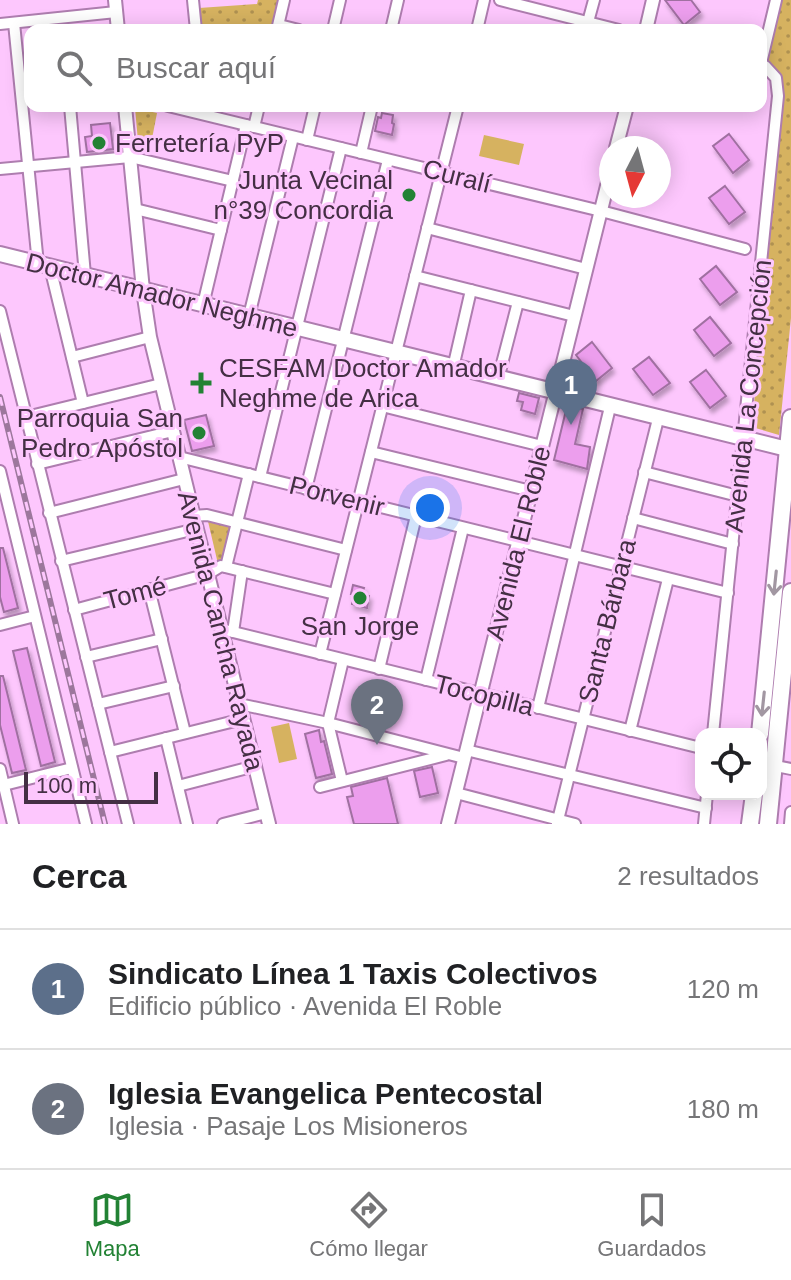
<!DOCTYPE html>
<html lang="es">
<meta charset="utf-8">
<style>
:root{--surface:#fff;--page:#f6f6f6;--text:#202124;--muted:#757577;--line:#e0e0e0;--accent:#228234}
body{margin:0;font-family:Arial,sans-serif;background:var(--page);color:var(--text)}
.controls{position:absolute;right:24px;bottom:24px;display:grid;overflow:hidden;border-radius:16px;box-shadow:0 4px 20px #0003}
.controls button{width:72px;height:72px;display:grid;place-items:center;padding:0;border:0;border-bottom:2px solid var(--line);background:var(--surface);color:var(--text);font:40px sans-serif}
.compass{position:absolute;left:599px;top:136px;width:72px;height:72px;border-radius:50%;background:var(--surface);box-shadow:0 4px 20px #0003;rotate:186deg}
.scale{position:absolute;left:24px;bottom:20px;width:134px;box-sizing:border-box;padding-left:8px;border:4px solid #442f44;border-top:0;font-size:22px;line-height:28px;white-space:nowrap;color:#442f44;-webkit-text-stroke:6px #fdc7fd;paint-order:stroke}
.you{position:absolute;left:430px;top:508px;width:28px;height:28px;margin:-20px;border:6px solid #fff;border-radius:50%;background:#1a73e8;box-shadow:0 0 0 12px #1a73e833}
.badge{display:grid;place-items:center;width:52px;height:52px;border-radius:50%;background:var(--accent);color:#fff;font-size:26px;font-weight:700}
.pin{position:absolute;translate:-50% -66px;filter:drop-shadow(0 2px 4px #0008)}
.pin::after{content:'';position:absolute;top:42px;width:28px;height:24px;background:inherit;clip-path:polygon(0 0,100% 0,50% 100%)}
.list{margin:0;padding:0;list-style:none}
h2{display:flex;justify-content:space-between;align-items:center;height:104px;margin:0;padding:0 32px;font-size:34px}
h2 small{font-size:26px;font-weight:400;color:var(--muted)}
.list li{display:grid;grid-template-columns:52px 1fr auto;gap:24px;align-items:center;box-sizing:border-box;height:120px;padding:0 32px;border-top:2px solid var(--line)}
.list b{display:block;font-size:30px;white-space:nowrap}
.list p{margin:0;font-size:26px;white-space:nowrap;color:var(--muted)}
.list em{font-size:26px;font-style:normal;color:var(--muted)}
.icon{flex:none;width:44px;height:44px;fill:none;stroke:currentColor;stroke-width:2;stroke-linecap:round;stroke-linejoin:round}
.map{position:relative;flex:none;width:791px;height:824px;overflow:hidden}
.search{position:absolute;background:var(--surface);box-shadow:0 4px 20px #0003;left:24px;right:24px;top:24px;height:88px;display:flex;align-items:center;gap:20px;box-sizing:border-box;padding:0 28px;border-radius:16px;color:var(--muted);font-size:30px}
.sheet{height:344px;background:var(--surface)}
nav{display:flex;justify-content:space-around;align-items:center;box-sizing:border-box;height:112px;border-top:2px solid var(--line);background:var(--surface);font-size:22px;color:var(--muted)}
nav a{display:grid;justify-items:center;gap:4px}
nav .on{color:var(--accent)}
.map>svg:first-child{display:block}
</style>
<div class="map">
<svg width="791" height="824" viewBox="0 0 791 824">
<defs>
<pattern id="park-dots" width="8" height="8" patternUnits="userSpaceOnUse" patternTransform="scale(2)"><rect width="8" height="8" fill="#d6b260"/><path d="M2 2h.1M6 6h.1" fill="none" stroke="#af9151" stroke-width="1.8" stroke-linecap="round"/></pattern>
<filter id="shadow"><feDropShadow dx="2.5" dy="4.5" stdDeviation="2" flood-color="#0004"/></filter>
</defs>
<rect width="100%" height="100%" fill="#fdc7fd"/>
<g fill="#d6b260">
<polygon points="484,135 524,144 519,165 479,156"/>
<polygon points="289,723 297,759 279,763 271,727"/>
</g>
<g fill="url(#park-dots)">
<polygon points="258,0 281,0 273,30 201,30 199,8 257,4"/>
<polygon points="779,0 791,0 791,318 779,435 752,427 782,92 778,71 767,59"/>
<polygon points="135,108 157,113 149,154 139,152"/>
<polygon points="207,517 234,522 225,564 218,564"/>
</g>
<g fill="#ec9eed" stroke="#a070a1" stroke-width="2" filter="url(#shadow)">
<polygon points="665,0 691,0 700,12 684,25"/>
<polygon points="382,113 393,115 392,123 394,124 392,135 375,131 378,117 381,118"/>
<polygon points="110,123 113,149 87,152 85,137 92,136 91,125"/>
<polygon points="729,134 749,160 733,173 713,146"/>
<polygon points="725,186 745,212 729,224 709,198"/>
<polygon points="716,266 737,292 720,305 700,279"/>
<polygon points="710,317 731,343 714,356 694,330"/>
<polygon points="592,342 612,368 596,381 576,355"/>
<polygon points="649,357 670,383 653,395 633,369"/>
<polygon points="706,370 726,396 710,408 690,382"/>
<polygon points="519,393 539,398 535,414 521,410 523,402 517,401"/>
<polygon points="569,405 583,409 575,444 590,447 587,469 554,460 567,406"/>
<polygon points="206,415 214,446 192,451 184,420"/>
<polygon points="0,548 3,548 18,608 4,612 0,597"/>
<polygon points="353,585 364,588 362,594 369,596 367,608 352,604 353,594 351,594"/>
<polygon points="27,648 55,762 41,766 13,651"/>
<polygon points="0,676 3,676 26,770 12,773 0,725"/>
<polygon points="319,730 321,742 324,741 332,774 316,778 305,734"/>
<polygon points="432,767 438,793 420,797 414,771"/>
<polygon points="387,778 398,824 354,824 347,797 353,796 351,787"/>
</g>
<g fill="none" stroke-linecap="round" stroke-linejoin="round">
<defs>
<g id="minor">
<polyline points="193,0 196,30"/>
<polyline points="500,0 619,30"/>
<polyline points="588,22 594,0"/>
<polyline points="14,23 38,264"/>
<polyline points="0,24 116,12"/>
<polyline points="279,25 299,30"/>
<polyline points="277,30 284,0"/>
<polyline points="333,30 340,0"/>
<polyline points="391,30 398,0"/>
<polyline points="477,30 484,0"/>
<polyline points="761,63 776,0"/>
<polyline points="70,106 85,275"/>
<polyline points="168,106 601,211 745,249"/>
<polyline points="254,127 259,106"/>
<polyline points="307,140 315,106"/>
<polyline points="361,153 372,106"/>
<polyline points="0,169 130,157 233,181"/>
<polyline points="135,209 221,230"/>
<polyline points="427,228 586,269"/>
<polyline points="50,267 83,403"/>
<polyline points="415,276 574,316"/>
<polyline points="203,305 246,125"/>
<polyline points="0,311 128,824"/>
<polyline points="249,316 293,137"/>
<polyline points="72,357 150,337"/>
<polyline points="453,368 471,290"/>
<polyline points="498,379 518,302"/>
<polyline points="382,406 542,446"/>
<polyline points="26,417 161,384"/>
<polyline points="371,452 531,491"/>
<polyline points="179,457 728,593"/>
<polyline points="37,464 173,431"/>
<polyline points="0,471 86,824"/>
<polyline points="644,472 738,496"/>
<polyline points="260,477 341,148"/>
<polyline points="306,489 388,160"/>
<polyline points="49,513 184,479"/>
<polyline points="193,516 207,515 346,550"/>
<polyline points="633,518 733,544"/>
<polyline points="61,561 196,529"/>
<polyline points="226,567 249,474"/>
<polyline points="149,589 185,733"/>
<polyline points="74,610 208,574 221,566 335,594"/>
<polyline points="0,625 35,616"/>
<polyline points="221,629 701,748"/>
<polyline points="233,632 242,571"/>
<polyline points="320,654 458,106"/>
<polyline points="86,657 162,639"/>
<polyline points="379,669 416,516"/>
<polyline points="426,680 463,528"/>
<polyline points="98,704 174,686"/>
<polyline points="239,704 328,723 464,758"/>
<polyline points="538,708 610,407"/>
<polyline points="630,731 668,579"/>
<polyline points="713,734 778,96 776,78 765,66 761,66"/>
<polyline points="166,738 187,824"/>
<polyline points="466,750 706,808"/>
<polyline points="110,752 243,719"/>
<polyline points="761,763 791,769"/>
<polyline points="0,769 13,824"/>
<polyline points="342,781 328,723 343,660"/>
<polyline points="0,786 72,768"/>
<polyline points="178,786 255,766"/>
<polyline points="320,787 446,755"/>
<polyline points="456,793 575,824"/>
<polyline points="223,824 266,813"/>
<polyline points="557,824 658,419"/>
<polyline points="704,824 707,794"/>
<polyline points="790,824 791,812"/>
</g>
<g id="tertiary">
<polyline points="115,0 118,30"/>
<polyline points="646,30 653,0"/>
<polyline points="125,106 143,290 150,337 269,824"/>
<polyline points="616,148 627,106"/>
<polyline points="448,824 611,170"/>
</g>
<polyline id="secondary" points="0,254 791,450"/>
<g id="primary">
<polyline points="760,734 791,418"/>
<polyline points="750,824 754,794"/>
<polyline points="768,824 791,592"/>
</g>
</defs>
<use href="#minor" stroke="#ae7daf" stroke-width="14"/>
<use href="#tertiary" stroke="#ae7daf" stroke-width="16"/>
<use href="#secondary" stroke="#ae7daf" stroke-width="18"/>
<use href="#primary" stroke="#ae7daf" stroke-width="20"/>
<use href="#minor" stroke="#fff" stroke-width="10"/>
<use href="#tertiary" stroke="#fff" stroke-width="12"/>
<use href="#secondary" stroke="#fff" stroke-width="14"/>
<use href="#primary" stroke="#fff" stroke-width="16"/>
<defs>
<polyline id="rail" points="0,397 105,824"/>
</defs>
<use href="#rail" stroke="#9c779c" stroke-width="6"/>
<use href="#rail" stroke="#fdc7fd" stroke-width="3" stroke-dasharray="9" stroke-linecap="butt"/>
</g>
<defs><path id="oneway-shaft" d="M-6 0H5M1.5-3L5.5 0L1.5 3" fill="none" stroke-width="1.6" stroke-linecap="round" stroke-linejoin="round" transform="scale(2)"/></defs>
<g stroke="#a297a2">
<use href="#oneway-shaft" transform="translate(775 583) rotate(96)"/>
<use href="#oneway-shaft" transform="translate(763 704) rotate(96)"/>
</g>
<g fill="#228234" stroke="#fdc7fd" stroke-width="3">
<circle cx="99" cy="143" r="8"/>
<circle cx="409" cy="195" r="8"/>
<path d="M197 371h8v8h8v8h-8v8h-8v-8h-8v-8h8z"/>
<circle cx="199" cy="433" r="8"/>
<circle cx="360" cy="598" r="8"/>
</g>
<g text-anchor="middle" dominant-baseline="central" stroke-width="6" stroke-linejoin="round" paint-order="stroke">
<g font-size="26" fill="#442f44" stroke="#fdc7fd" text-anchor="start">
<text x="115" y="143">Ferretería PyP</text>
<text x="393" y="180" text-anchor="end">Junta Vecinal<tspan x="393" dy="30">n°39 Concordia</tspan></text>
<text x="219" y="368">CESFAM Doctor Amador<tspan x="219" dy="30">Neghme de Arica</tspan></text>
<text x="183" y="418" text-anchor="end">Parroquia San<tspan x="183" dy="30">Pedro Apóstol</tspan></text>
<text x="360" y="626" text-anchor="middle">San Jorge</text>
</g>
<g font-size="26" fill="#442f44" stroke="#fdc7fd">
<text transform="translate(457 176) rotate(14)">Curalí</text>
<text transform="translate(162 295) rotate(14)">Doctor Amador Neghme</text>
<text transform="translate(748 396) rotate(-84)">Avenida La Concepción</text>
<text transform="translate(337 496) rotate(14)">Porvenir</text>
<text transform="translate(518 543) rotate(-76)">Avenida El Roble</text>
<text transform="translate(135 593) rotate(-15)">Tomé</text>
<text transform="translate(607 621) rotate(-76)">Santa Bárbara</text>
<text transform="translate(221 631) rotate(76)">Avenida Cancha Rayada</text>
<text transform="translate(484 695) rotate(14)">Tocopilla</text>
</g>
</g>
</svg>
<div class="controls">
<button><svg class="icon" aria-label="locate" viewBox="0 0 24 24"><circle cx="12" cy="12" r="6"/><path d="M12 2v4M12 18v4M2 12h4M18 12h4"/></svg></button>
</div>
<svg class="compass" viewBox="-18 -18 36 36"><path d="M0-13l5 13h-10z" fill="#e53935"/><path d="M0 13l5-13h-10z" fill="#757577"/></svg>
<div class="scale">100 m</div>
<div class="you"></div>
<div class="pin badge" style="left:571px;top:425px;background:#5c6f8a">1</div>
<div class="pin badge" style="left:377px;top:745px;background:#6b7280">2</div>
<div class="search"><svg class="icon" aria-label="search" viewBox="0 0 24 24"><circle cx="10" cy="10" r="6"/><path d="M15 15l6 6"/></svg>Buscar aquí</div>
</div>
<section class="sheet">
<h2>Cerca<small>2 resultados</small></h2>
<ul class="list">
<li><span class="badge" style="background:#5c6f8a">1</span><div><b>Sindicato Línea 1 Taxis Colectivos</b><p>Edificio público · Avenida El Roble</p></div><em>120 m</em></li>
<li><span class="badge" style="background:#6b7280">2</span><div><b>Iglesia Evangelica Pentecostal</b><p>Iglesia · Pasaje Los Misioneros</p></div><em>180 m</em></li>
</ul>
</section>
<nav>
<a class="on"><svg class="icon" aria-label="map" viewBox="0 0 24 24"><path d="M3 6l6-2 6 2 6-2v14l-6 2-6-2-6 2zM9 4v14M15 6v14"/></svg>Mapa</a>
<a><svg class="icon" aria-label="directions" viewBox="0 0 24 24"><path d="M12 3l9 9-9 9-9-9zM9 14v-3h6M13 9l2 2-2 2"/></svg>Cómo llegar</a>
<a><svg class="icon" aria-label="saved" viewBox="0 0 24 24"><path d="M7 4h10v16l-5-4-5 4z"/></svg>Guardados</a>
</nav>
